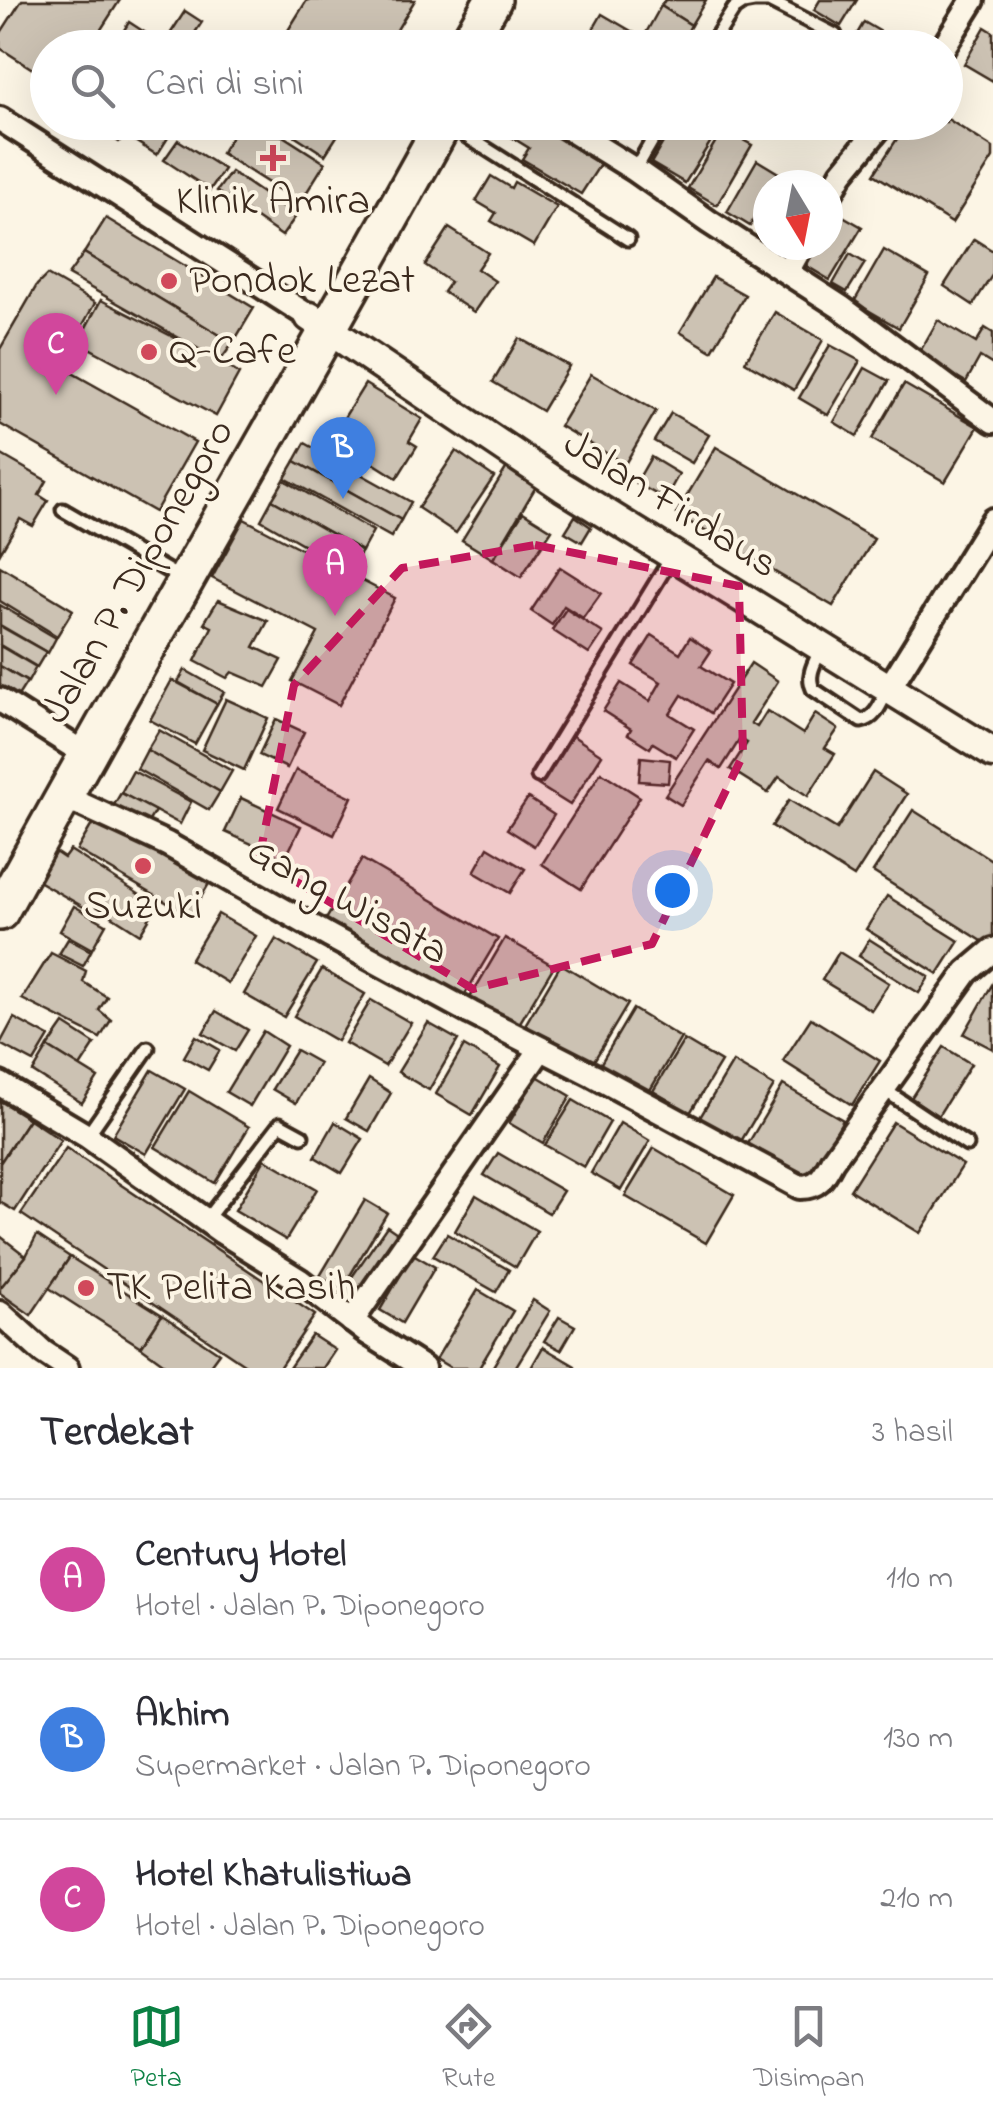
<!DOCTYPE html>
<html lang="id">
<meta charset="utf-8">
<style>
:root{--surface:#fff;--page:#f7f7f7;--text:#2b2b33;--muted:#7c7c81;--line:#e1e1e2;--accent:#0b8043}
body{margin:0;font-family:"Indie Flower",sans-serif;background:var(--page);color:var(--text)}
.compass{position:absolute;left:753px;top:170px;width:90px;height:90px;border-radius:50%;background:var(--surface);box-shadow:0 10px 40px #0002;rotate:170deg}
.you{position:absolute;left:672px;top:890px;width:35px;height:35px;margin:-25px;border:8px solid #fff;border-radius:50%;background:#1a73e8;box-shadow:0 0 0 15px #1a73e833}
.badge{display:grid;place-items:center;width:65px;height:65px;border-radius:50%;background:var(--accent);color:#fff;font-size:32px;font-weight:700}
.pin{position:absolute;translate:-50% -82px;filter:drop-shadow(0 2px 5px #0008)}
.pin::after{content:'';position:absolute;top:52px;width:35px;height:30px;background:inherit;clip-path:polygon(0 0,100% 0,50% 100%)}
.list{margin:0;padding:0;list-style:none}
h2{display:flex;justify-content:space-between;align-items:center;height:130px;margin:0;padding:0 40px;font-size:42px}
h2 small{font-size:32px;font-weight:400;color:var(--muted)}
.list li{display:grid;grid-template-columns:65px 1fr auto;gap:30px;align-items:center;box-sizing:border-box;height:160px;padding:0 40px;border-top:2px solid var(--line)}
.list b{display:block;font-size:38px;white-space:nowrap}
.list p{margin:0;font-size:32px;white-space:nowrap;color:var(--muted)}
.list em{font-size:32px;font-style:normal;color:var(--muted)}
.icon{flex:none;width:55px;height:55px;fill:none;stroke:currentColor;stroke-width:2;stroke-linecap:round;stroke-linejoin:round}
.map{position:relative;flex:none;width:993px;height:1368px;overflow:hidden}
.search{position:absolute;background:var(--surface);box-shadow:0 10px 40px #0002;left:30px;right:30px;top:30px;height:110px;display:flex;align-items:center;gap:25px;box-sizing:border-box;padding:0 35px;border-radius:55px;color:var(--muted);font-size:38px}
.sheet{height:610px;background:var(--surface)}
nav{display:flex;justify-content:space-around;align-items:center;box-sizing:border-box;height:140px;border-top:2px solid var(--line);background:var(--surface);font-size:28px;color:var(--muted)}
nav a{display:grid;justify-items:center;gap:5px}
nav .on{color:var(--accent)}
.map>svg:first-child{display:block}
</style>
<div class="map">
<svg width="993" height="1368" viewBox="0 0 993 1368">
<rect width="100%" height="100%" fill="#fcf5e5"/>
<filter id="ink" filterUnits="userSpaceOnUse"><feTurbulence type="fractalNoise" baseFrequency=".01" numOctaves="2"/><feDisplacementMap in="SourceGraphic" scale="20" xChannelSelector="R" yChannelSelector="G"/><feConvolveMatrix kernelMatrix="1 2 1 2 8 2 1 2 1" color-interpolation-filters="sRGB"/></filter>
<g filter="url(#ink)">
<g fill="#ccc2b3" stroke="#3b2a1e" stroke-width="2.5">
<polygon points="22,0 120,0 89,48 48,48 48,79 0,48 0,34"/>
<polygon points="307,0 415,0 386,48 277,48"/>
<polygon points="665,0 706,0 691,25 661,6"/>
<polygon points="820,0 857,0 841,26 814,10"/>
<polygon points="661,6 691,25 679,48 655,48 642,40"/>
<polygon points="185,11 202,22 185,48 161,48"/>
<polygon points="602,14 638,35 631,48 600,48 587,40"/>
<polygon points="129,22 158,41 155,48 113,48"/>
<polygon points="864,22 905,46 905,48 850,46"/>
<polygon points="985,27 993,32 993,81 964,64"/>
<polygon points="946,118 993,148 993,158 952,223 874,174 908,122 946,122"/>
<polygon points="104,122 132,122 119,142 99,129"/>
<polygon points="147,122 178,122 157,155 135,141"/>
<polygon points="241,122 261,122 325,163 300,203 221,153"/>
<polygon points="274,122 346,122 325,155"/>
<polygon points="512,122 541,122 603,160 581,194 522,159 529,148 505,133"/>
<polygon points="675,122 705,122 718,130 685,183 651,163"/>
<polygon points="723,129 752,145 717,205 688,188"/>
<polygon points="178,140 224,169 210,190 164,160"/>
<polygon points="757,160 780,174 774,185 768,185 768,195 750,226 727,212"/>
<polygon points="231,172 296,216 282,236 217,191"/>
<polygon points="491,176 511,188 514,182 557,207 534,246 491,221 496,213 476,201"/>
<polygon points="836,212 862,227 830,280 805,265 817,245 828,245 828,225"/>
<polygon points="106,218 254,308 233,343 84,253"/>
<polygon points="449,228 488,253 477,269 495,281 474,312 443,292 450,282 425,265"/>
<polygon points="974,239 993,251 993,274 973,305 944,286"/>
<polygon points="884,250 929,276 899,328 854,302"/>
<polygon points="84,253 233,343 220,361 68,275"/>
<polygon points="850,254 865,263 847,292 833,284"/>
<polygon points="47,275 95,303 60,366 195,442 155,512 0,424 0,349 37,285"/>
<polygon points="713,277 745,295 712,351 680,332"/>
<polygon points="101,300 220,361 239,374 216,416 78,342"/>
<polygon points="775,312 823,340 794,390 745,362"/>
<polygon points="938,320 976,343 985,328 993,333 993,365 980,357 966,382 918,355"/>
<polygon points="519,338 569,366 542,411 493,382"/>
<polygon points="830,345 860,361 828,415 799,398"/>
<polygon points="865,368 889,381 857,436 834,422"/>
<polygon points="591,374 656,411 625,464 560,426"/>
<polygon points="365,384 422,419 409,441 417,446 397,478 332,437"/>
<polygon points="904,384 978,427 945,482 872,439"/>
<polygon points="671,413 709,435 692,463 654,441"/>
<polygon points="305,443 411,502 401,520 295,461"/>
<polygon points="716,447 874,539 833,606 676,514"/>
<polygon points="456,451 494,477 456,533 418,508"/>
<polygon points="0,454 47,481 39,495 48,501 33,526 20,519 0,553"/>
<polygon points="651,457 679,474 665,499 636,483"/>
<polygon points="295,461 401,520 391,537 285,478"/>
<polygon points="507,467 537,485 493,559 462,540"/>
<polygon points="284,480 373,531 362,551 272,500"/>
<polygon points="272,500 362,551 350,571 261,520"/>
<polygon points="523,512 552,530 521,577 493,559"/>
<polygon points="575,516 591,527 582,542 565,532"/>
<polygon points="244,519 395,598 339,705 292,681 318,633 212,578"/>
<polygon points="0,566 73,610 57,636 0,601"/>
<polygon points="560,567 601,593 583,618 564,606 552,625 531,611"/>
<polygon points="218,600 268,621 254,647 282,660 267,687 232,672 227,678 195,661 212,627 204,623"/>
<polygon points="0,605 56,638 48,653 0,625"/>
<polygon points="566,609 603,633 589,654 552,630"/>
<polygon points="0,626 46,652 37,667 0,645"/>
<polygon points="652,635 680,653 690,637 711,651 701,666 730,684 711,713 682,695 670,714 694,729 676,757 653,743 650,748 628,734 631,729 603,711 621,683 650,701 661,682 633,665"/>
<polygon points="0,646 36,667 28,682 0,666"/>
<polygon points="751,663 778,681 751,723 757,727 767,711 803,734 815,714 838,729 825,748 835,754 808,796 779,777 768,793 730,769 747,743 740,739 721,769 709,761 681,805 665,795"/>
<polygon points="0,666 27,682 18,696 0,685"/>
<polygon points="185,670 224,692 217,704 178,682"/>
<polygon points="172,680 217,704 195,744 150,720"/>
<polygon points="226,699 268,718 244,770 202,750"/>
<polygon points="276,719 304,732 287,768 259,755"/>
<polygon points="159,730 232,771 220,792 147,750"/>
<polygon points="570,734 602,755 570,805 538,785"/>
<polygon points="147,750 220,792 209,810 137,769"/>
<polygon points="641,757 670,760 668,783 639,781"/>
<polygon points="296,770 352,797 334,835 278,808"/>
<polygon points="133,771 191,802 180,824 121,793"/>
<polygon points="601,772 640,797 581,889 542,864"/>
<polygon points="873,772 907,794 854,877 772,826 789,800 837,829"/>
<polygon points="121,793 155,811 146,826 112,808"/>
<polygon points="241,798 301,826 285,859 225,832"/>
<polygon points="528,798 554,815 534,846 507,829"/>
<polygon points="913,810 993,861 993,941 990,946 873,872"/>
<polygon points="97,816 210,882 190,916 77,850"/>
<polygon points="488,847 525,869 510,893 474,872"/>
<polygon points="70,850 148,900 143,907 152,914 140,934 90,902 87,909 38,881 55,852 64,858"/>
<polygon points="362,859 498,939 461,1001 325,921"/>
<polygon points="887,896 959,941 938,974 866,929"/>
<polygon points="74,906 106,924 92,949 60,931"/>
<polygon points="218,914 256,936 228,983 190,960"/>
<polygon points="505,938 554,966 516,1029 468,1001"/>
<polygon points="68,939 91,951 83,966 59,954"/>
<polygon points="276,939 317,963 284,1017 244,994"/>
<polygon points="869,939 929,977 919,993 859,956"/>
<polygon points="839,952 889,983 871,1010 822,980"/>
<polygon points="51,953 86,971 83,982 107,997 99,1010 111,1020 100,1038 22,999"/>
<polygon points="561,964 628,1004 589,1069 522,1030"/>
<polygon points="322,969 365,994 337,1041 294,1016"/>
<polygon points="993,983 993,1049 964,1034"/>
<polygon points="371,1000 411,1023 385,1066 345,1043"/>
<polygon points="633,1009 681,1038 646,1097 598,1068"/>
<polygon points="216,1011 248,1030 235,1051 203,1033"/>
<polygon points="14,1018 49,1037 34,1062 0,1044"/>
<polygon points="811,1018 880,1061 852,1105 783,1061"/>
<polygon points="428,1023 458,1040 429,1090 398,1072"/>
<polygon points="64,1024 95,1044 80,1067 48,1047"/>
<polygon points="263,1031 286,1046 250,1106 226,1092"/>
<polygon points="196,1036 220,1050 208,1070 184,1057"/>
<polygon points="684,1040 721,1062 690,1113 653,1091"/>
<polygon points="464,1046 500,1067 472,1115 436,1094"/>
<polygon points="48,1047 98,1078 82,1103 33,1072"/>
<polygon points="944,1047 971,1064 938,1116 911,1098"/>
<polygon points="296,1050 319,1063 296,1103 272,1089"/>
<polygon points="733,1062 774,1086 737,1148 696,1124"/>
<polygon points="152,1070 185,1089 146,1154 113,1135"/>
<polygon points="537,1076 571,1096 543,1143 509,1123"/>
<polygon points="369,1079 391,1093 369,1131 346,1118"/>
<polygon points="783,1085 843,1120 806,1183 746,1147"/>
<polygon points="189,1091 249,1127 215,1183 155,1147"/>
<polygon points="573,1100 610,1122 584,1167 545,1145"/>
<polygon points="0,1101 29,1119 0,1163"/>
<polygon points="29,1119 61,1140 15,1211 0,1202 0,1163"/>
<polygon points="335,1122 363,1139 342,1173 315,1157"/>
<polygon points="893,1122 963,1165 920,1233 850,1190"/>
<polygon points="620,1123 650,1141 621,1190 591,1173"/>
<polygon points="66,1148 315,1315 279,1368 250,1368 21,1214"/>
<polygon points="654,1148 734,1195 706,1243 625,1196"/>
<polygon points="498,1153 563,1191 549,1213 484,1175"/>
<polygon points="265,1159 317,1189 286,1240 235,1210"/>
<polygon points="476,1195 537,1231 516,1267 455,1231"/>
<polygon points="365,1200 387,1213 342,1289 320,1276"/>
<polygon points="387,1226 403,1237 353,1312 336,1300"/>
<polygon points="447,1234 509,1270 496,1292 433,1256"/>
<polygon points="37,1235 70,1257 31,1315 0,1293 0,1288 26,1256"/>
<polygon points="0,1236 26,1256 0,1288"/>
<polygon points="413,1254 435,1267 402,1323 380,1310"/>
<polygon points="70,1257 162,1315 141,1347 49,1288"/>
<polygon points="478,1290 513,1311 479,1368 451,1368 436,1359"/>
<polygon points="533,1300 550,1311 515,1368 492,1368"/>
<polygon points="162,1315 219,1353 208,1368 170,1368 141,1347"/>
<polygon points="559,1317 575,1326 561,1350 544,1341"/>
<polygon points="312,1335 335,1350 323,1368 289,1368"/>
<polygon points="543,1347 575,1366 575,1368 531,1368"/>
</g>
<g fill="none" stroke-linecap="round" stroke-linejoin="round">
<defs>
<g id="service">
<polyline points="709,48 734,9 743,3 754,1 769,1 835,35"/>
<polyline points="449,125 628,239"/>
<polyline points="635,170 663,122"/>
<polyline points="63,510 170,572"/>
<path d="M822 647C816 661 806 674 813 689L861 721C876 719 881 703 887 691"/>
<polyline points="538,776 673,555"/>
<polyline points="883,1089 967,1145"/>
<polyline points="87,1136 148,1048"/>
<polyline points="206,1220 280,1124 302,1136"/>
</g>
<g id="minor">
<polyline points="943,48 973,0"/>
<polyline points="0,119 310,317"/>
<polyline points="558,122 635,170 709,222 842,308 993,421"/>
<polyline points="828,198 842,173 884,122"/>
<polyline points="787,272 802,245"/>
<polyline points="889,688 993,520"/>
<polyline points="0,700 71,745"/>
<path d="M63 796 167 844 329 936 471 1013 593 1075 800 1187C819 1187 824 1176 832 1161L967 972 993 950"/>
<polyline points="0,1084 87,1136 222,1232 299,1280 368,1333 423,1368"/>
<polyline points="0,1313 43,1352 67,1368"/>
<polyline points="352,1321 541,1049"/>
</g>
<polyline id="tertiary" points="310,317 563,487 993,753"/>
<g id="primary">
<polyline points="465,48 493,0"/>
<path d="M0 912C145 647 298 387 444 122"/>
</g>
</defs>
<use href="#service" stroke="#3b2a1e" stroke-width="19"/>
<use href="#minor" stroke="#3b2a1e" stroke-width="30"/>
<use href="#tertiary" stroke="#3b2a1e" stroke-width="35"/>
<use href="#primary" stroke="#3b2a1e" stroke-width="42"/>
<use href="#service" stroke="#fcf5e5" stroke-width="11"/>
<use href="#minor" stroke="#fcf5e5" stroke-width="22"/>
<use href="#tertiary" stroke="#fcf5e5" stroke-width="28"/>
<use href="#primary" stroke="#fcf5e5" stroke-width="35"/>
</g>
</g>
<path fill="#c2185b" fill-opacity="0.2" stroke="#c2185b" stroke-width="8" stroke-dasharray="20 12" stroke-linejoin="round" d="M535 545 739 586 743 755 652 944 473 989 259 859 294 685 402 568Z"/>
<g fill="#d1495b" stroke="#fcf5e5" stroke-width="4">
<path d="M268 143h10v10h10v10h-10v10h-10v-10h-10v-10h10z"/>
<circle cx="169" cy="281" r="10"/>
<circle cx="149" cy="352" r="10"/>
<circle cx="143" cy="866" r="10"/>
<circle cx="86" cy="1288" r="10"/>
</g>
<g text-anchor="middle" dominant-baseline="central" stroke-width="8" stroke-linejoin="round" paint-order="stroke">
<g font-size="42" fill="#3b2a1e" stroke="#fcf5e5" text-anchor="start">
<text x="273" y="202" text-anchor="middle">Klinik Amira</text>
<text x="189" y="281">Pondok Lezat</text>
<text x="169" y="352">Q-Cafe</text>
<text x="143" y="907" text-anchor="middle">Suzuki</text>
<text x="106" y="1288">TK Pelita Kasih</text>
</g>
<g font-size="42" fill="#3b2a1e" stroke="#fcf5e5">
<text transform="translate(670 505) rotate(32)">Jalan Firdaus</text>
<text transform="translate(139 572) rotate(-60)">Jalan P. Diponegoro</text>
<text transform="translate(347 902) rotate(29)">Gang Wisata</text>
</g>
</g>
</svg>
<svg class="compass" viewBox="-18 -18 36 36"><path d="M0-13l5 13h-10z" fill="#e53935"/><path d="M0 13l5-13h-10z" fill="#7c7c81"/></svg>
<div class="you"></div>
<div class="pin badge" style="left:335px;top:616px;background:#d1479c">A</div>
<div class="pin badge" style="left:343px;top:499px;background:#3f7fe0">B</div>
<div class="pin badge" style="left:56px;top:395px;background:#d1479c">C</div>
<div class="search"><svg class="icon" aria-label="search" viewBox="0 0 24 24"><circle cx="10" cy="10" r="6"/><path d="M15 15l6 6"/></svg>Cari di sini</div>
</div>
<section class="sheet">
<h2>Terdekat<small>3 hasil</small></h2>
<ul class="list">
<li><span class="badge" style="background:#d1479c">A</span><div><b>Century Hotel</b><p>Hotel · Jalan P. Diponegoro</p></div><em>110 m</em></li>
<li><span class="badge" style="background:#3f7fe0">B</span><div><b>Akhim</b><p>Supermarket · Jalan P. Diponegoro</p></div><em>130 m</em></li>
<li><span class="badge" style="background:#d1479c">C</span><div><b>Hotel Khatulistiwa</b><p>Hotel · Jalan P. Diponegoro</p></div><em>210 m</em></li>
</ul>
</section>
<nav>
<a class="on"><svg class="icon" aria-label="map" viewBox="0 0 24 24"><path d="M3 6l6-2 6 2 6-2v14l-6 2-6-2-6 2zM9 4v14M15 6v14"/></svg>Peta</a>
<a><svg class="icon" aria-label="directions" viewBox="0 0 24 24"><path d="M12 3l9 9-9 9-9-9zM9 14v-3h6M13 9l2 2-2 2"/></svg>Rute</a>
<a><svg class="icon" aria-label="saved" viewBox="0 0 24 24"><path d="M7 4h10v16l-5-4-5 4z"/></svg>Disimpan</a>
</nav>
